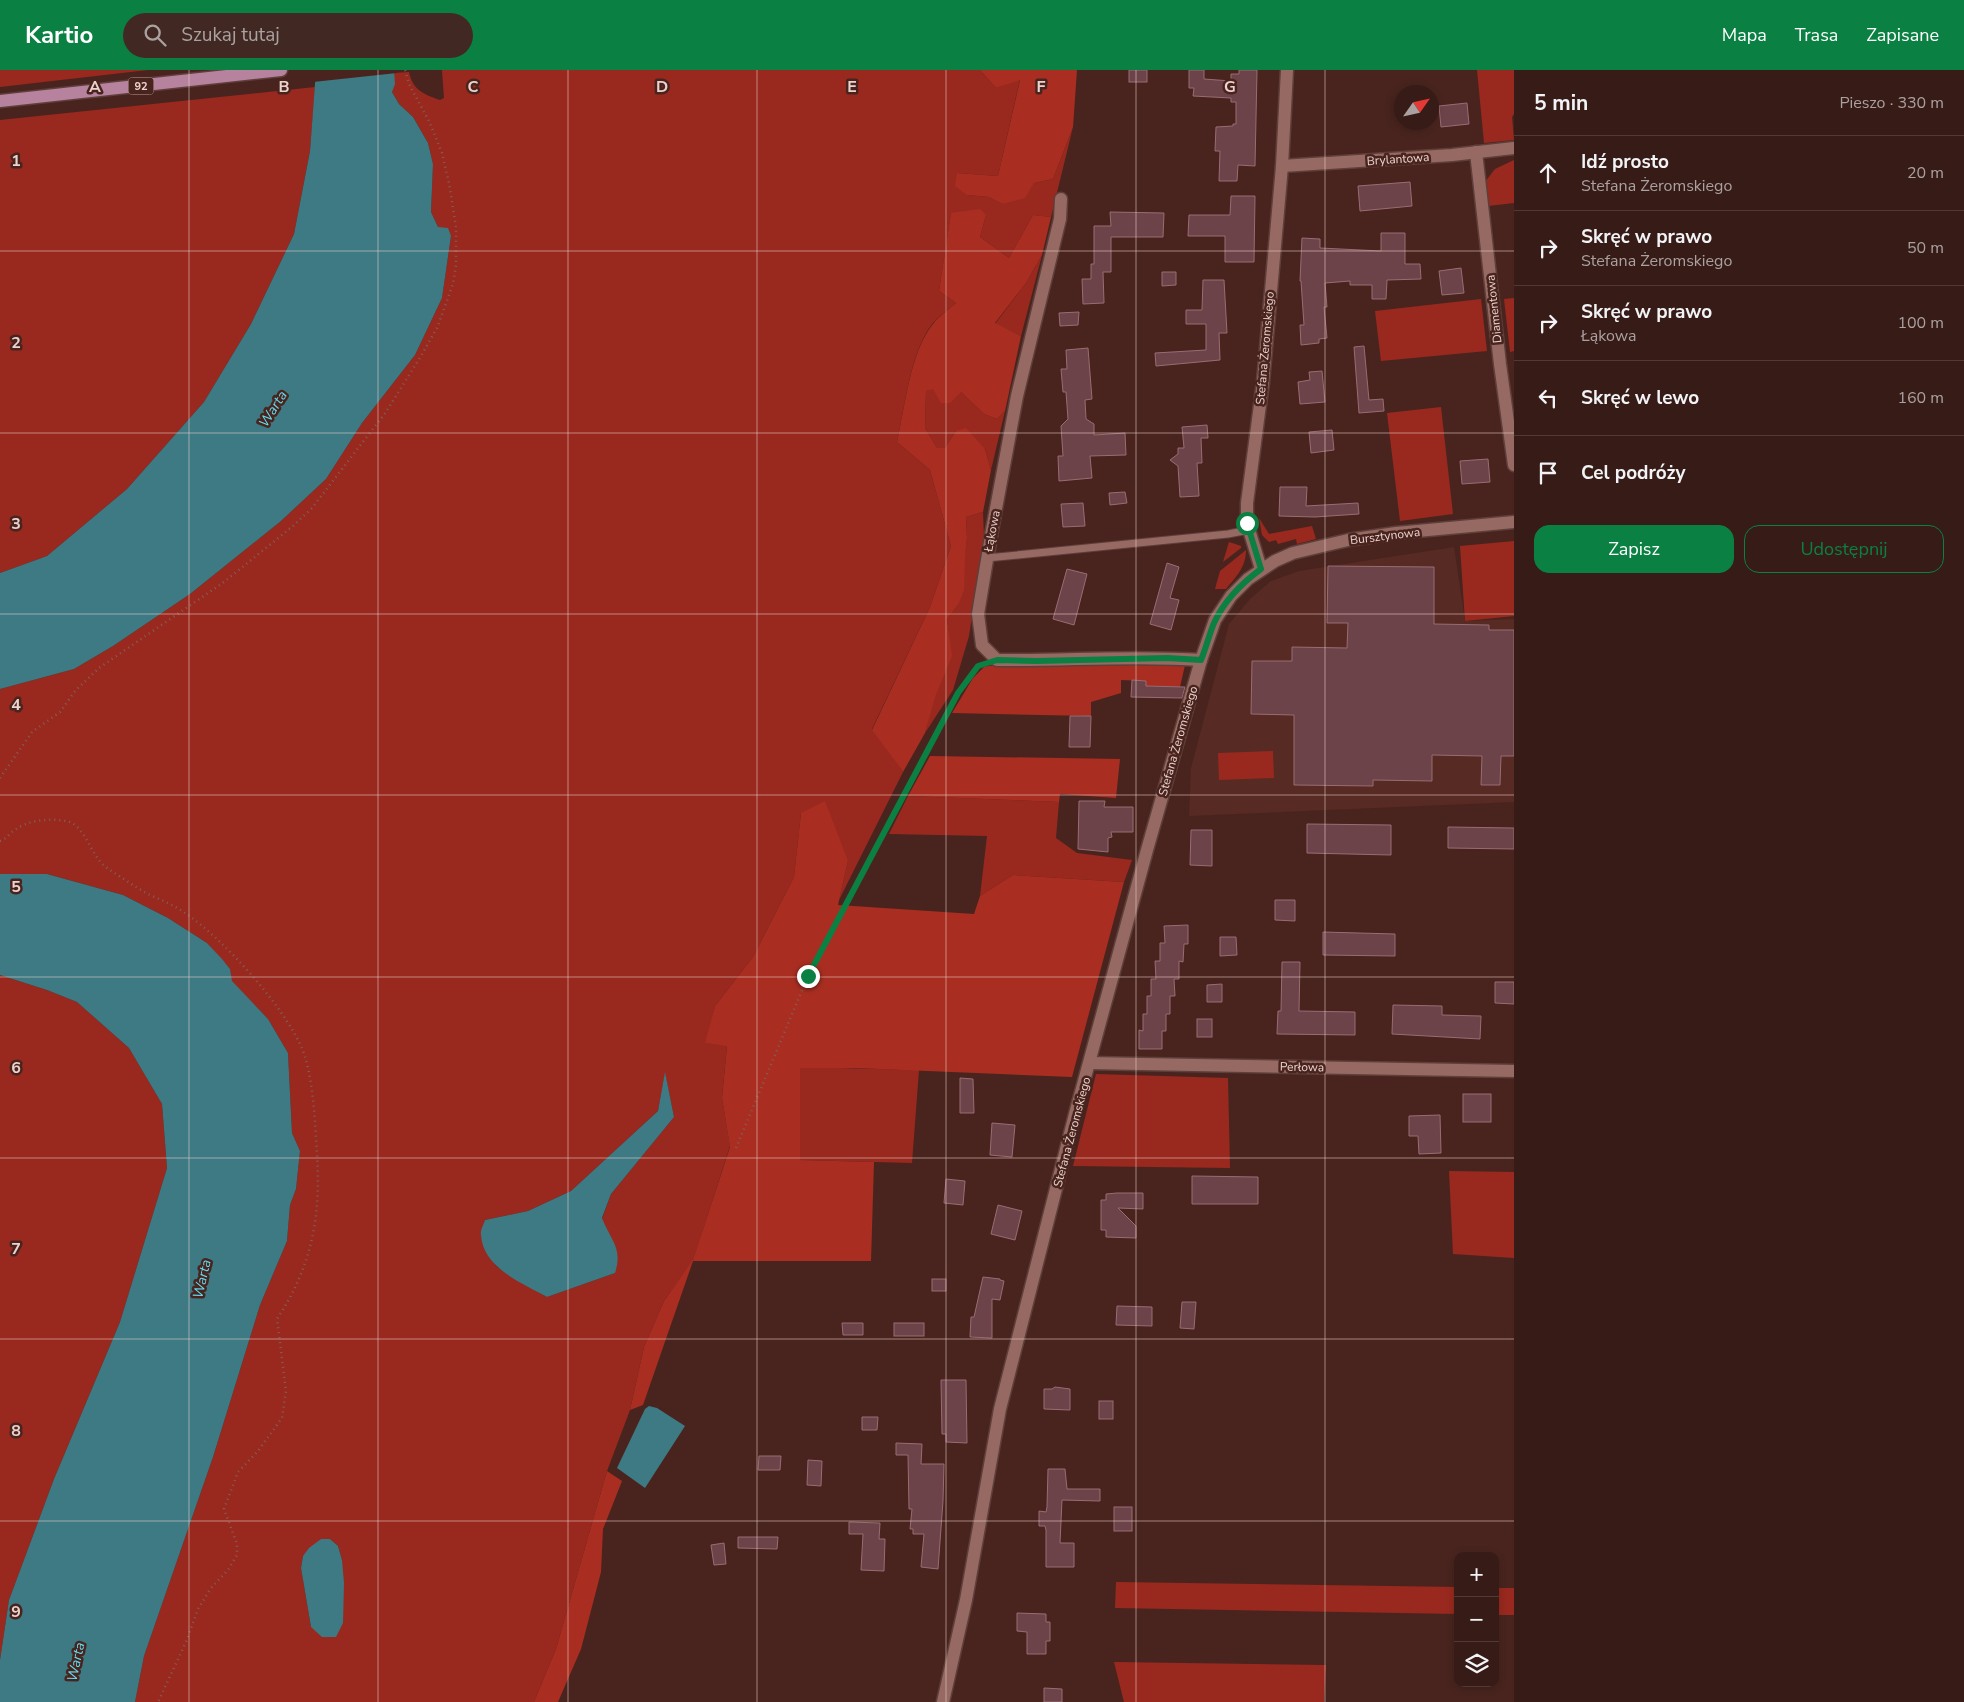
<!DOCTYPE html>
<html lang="pl">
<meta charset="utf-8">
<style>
:root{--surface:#371b16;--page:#422823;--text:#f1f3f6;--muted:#aaa1a1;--line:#513935;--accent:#0b8043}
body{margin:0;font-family:"Nunito Sans",sans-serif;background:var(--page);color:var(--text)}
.controls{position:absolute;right:15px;bottom:15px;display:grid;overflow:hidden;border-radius:10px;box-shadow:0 2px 8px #0003}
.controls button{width:45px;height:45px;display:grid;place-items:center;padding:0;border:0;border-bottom:1px solid var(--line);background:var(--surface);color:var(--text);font:25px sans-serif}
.compass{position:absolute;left:1394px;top:15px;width:45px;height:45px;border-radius:50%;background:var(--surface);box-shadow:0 2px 8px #0003;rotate:56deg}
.stop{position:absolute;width:15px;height:15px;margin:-11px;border:4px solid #0b8043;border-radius:50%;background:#fff}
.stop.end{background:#0b8043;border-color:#fff;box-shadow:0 1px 5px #0008}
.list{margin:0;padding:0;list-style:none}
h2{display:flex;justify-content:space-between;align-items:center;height:65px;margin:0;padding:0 20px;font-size:21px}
h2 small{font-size:16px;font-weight:400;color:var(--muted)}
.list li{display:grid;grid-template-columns:32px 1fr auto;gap:15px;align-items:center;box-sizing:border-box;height:75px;padding:0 20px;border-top:1px solid var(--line)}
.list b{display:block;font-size:19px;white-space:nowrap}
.list p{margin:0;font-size:16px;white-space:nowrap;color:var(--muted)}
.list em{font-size:16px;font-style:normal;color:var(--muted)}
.actions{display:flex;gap:10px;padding:15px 20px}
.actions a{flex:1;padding:11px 0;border:1px solid var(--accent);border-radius:15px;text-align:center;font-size:18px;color:var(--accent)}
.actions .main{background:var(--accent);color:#fff}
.icon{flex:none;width:28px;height:28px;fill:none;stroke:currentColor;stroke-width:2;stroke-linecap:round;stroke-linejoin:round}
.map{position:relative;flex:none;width:1514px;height:1632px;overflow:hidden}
header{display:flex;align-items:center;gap:30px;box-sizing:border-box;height:70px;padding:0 25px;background:var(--accent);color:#fff}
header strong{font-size:24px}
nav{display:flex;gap:28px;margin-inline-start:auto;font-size:18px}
.search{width:350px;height:45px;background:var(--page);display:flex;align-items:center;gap:12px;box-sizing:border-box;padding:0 18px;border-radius:28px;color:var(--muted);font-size:19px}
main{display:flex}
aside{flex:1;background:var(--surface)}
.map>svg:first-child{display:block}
</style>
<header>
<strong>Kartio</strong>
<div class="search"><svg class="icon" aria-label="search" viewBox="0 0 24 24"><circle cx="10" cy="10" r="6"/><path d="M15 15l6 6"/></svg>Szukaj tutaj</div>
<nav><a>Mapa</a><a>Trasa</a><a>Zapisane</a></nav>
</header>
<main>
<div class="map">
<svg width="1514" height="1632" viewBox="0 0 1514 1632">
<rect width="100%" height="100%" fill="#49241e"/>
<polygon fill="#572a23" points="1454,477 1465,551 1514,549 1514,732 1189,746 1191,698 1229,554 1251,528 1271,511 1299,501"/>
<g fill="#99291e" fill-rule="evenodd">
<polygon points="0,0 148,0 0,17"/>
<path d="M442 0H980L996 18 1020 9 998 106 957 103 967 125 989 127 1002 134 1034 113 1053 109 1073 57 1051 147 1033 145 1009 188 980 167 986 145 951 144 939 221 956 233C949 239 939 246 933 253 910 281 905 337 897 372L930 400 951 476 930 537 872 659 903 702 839 830 848 791 801 743 794 807 753 887 715 936 706 973 727 975 722 1028 730 1076 693 1191 664 1231 644 1277 630 1340 607 1401 556 1579 534 1632H135L144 1586 213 1387 260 1235 287 1171 290 1135 296 1119 300 1081 292 1063 288 983 268 949 231 911 230 899 207 873 168 848 123 825 47 804H0V619L74 599 113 576 190 524 281 451 326 409 362 353 415 285 442 228 451 166 438 157 431 142 433 94 428 73 413 47 399 34 392 22 394 3 409 2C413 20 423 24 440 30L444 28ZM665 1004 674 1047 611 1124 602 1149 607 1161 615 1203 547 1227 510 1206 495 1195 485 1150 528 1141 571 1121 658 1041ZM321 1469H330L338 1476 342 1490 311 1557 301 1498 303 1486Z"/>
<polygon points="1477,0 1514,0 1514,44 1512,47 1514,70 1484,73"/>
<polygon points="315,17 310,81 294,164 251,254 204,332 127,419 47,486 0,503 0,50"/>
<polygon points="1514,90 1514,133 1488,136 1485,112 1495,99"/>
<polygon points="1042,185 1021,266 995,254 1026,213"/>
<polygon points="1514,228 1514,281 1510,282 1504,229"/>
<polygon points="1481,229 1487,281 1381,291 1375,241"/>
<polygon points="933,318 961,322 984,344 997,349 1005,341 991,400 985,379 956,361 945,378 937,378 925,358 926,321"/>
<polygon points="1441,337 1453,444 1400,451 1387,343"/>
<polygon points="983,442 984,467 969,566 953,620 925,663 949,565 947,549 958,535 967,468 966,447"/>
<polygon points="1259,448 1269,464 1312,456 1316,469 1297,474 1296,469 1278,474 1276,470 1269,472 1262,465"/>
<polygon points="1514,471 1514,546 1465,551 1460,476"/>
<polygon points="1229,472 1241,476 1241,478 1223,492"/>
<path d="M1246 480C1246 497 1236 507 1226 519H1215L1220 501Z"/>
<polygon points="1273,681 1274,708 1219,710 1218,683"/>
<polygon points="908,726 1059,732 1056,768 1077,783 1132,790 1124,812 1013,805 980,826 987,766 889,764"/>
<polygon points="0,905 47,920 77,932 129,978 162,1034 167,1098 120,1252 54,1409 9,1530 0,1590"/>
<polygon points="800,997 919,1000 912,1093 800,1090"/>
<polygon points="1096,1004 1228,1008 1230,1098 1073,1096"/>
<polygon points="1449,1101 1514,1102 1514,1188 1453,1184"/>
<polygon points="1116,1512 1458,1517 1458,1544 1115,1538"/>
<rect x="1495" y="1518" width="19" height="27"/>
<polygon points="1114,1592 1326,1595 1324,1632 1124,1632"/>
</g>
<g fill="#a92e21">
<polygon points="980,0 1077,0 1073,57 1053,109 1034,113 1025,128 1002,134 989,127 967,125 955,116 957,103 998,106 1020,10 996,18"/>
<path d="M980 139 986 145 980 167 1009 188 1033 145 1051 147 1042 185 1026 213 995 253 1021 266 1005 341 997 349 984 344 961 322 950 333H941L933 319 926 321 925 358 937 378H945L956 361 966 358 985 379 991 400 983 442 966 447 967 468 965 486 964 520 958 535 947 549 952 586 935 627 925 663 903 702 872 660 930 537 951 476 930 400 897 372C905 337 910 282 933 254 939 246 948 240 956 233L939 221 951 143Z"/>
<polygon points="999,594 1185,595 1180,617 1146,616 1146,611 1121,610 1121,623 1091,632 1091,646 952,643 973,608 984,597"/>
<polygon points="930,686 1120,689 1116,728 1060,724 1059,732 908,726"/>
<polygon points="825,731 848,791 838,835 974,844 980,826 1013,805 1124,812 1072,1007 855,998 800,998 800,1090 874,1092 871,1191 693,1191 643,1335 630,1340 644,1277 664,1231 693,1190 730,1077 722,1028 727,976 705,973 715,936 753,887 794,807 801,743"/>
<polygon points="607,1401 622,1411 603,1459 601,1502 581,1579 558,1632 534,1632 556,1579"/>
</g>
<g fill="#3d7a84">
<polygon points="316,0 394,0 395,14 392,22 399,34 413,47 428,73 433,94 431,142 438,157 448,158 451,166 442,228 415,285 362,353 326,409 281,451 190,524 113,576 74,599 0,619 0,503 47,486 127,419 204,332 251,254 294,164 310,81"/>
<polygon points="0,804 47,804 123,825 168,848 207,873 222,889 230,899 232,911 268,949 288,983 292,1063 300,1081 296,1119 290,1135 287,1171 260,1235 213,1387 144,1586 135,1632 0,1632 0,1590 9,1530 54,1409 120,1252 167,1098 162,1034 129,978 77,932 47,920 0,905"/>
<path d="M665 1002 674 1047 611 1124 602 1148C611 1171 623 1178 615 1203L547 1227C522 1213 483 1198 481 1165 480 1160 484 1154 485 1150L528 1141 571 1121 658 1041Z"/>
<polygon points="649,1336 657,1338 685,1356 645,1418 617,1398 645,1339"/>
<polygon points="321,1469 330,1469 338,1476 342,1490 344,1513 343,1553 336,1567 322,1567 311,1557 301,1498 303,1486 309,1478"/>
</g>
<polygon fill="#49241e" points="313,0 397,0 397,3 313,12"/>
<g fill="#6d434a" stroke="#996c72">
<rect x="1129" y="0" width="18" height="12"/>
<polygon points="1189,0 1204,0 1204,9 1231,11 1231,4 1239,4 1239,0 1257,0 1255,96 1238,95 1237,111 1219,111 1220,81 1215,81 1216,57 1233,56 1233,54 1236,54 1236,32 1231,32 1231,28 1193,26 1194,18 1189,18"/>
<polygon points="1467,33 1469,54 1441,57 1439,36"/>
<polygon points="1410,112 1412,136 1360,141 1358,116"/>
<polygon points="1231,126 1255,126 1254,192 1225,192 1225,166 1188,166 1189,145 1230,145"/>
<polygon points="1110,142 1164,143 1163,167 1111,167 1111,202 1103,202 1104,233 1083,234 1082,209 1091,209 1091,194 1094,194 1094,156 1111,156"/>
<polygon points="1381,163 1405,163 1405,194 1420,194 1421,209 1387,210 1386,229 1372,229 1372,215 1350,215 1350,211 1325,213 1327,237 1324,237 1327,268 1319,269 1319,273 1301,275 1300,255 1304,255 1301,211 1300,211 1302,168 1320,169 1320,178 1381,181"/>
<polygon points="1461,198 1464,223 1442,225 1439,201"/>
<polygon points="1162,202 1176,202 1176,215 1162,216"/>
<polygon points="1203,210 1224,210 1227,263 1219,263 1220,290 1156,296 1155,283 1206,280 1206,254 1186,254 1186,240 1202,240"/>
<polygon points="1079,242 1078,255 1060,256 1059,243"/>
<polygon points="1364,276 1369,330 1383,329 1384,341 1359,343 1354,277"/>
<polygon points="1088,278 1092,329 1085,330 1086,349 1094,354 1094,365 1125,363 1126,385 1090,386 1092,408 1059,411 1058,386 1063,386 1061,356 1068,349 1066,322 1063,322 1061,299 1067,299 1066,280"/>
<polygon points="1322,301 1325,332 1300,334 1298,312 1310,310 1309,302"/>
<polygon points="1207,355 1208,368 1201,368 1202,393 1197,393 1199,426 1180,427 1178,396 1170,390 1178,384 1178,378 1184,378 1182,357"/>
<polygon points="1332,360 1334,380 1311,383 1309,362"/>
<polygon points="1488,389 1490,412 1462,414 1460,391"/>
<polygon points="1280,417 1307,417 1306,436 1358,433 1359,444 1315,447 1279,446"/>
<polygon points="1125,422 1127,433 1110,435 1109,423"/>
<polygon points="1083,433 1085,456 1063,457 1061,434"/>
<polygon points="1167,493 1179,497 1170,528 1179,530 1171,560 1150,554"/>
<polygon points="1328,496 1434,497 1434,554 1489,555 1489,560 1514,560 1514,686 1501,686 1500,715 1481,715 1482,686 1432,685 1432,711 1373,710 1373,716 1294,715 1294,645 1251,644 1252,591 1292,591 1292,577 1347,578 1348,553 1327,553"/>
<polygon points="1067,499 1087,504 1074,555 1053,549"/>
<polygon points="1132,610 1146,611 1146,616 1185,617 1182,628 1131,627"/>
<polygon points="1070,646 1091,646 1090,677 1069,677"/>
<polygon points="1079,731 1105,731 1104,737 1133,737 1133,762 1111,762 1112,767 1108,768 1108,782 1078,779"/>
<polygon points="1307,754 1391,755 1391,785 1307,783"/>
<polygon points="1448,757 1514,758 1514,779 1448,778"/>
<polygon points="1191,760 1212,760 1212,796 1190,795"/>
<polygon points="1275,830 1295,830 1295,851 1275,850"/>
<polygon points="1188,855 1188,874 1184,874 1183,892 1179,891 1179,909 1174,909 1175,926 1170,926 1170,944 1166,944 1166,961 1162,961 1162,979 1139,979 1139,960 1143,961 1143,944 1147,944 1147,926 1151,926 1151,909 1156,909 1155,891 1160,891 1160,873 1165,873 1164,856"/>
<polygon points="1323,862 1395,864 1395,886 1323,885"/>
<polygon points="1220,867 1236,867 1237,885 1220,886"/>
<polygon points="1282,892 1300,892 1299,941 1355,942 1355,965 1277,964 1278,941 1281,941"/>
<polygon points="1495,912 1514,912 1514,934 1495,933"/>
<polygon points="1222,914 1222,932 1207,932 1207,915"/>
<polygon points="1393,935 1442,936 1442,945 1481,946 1480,969 1392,964"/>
<rect x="1197" y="949" width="15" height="18"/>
<polygon points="960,1008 973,1009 974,1043 960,1043"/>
<rect x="1463" y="1024" width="28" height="28"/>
<polygon points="1440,1045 1441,1083 1419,1084 1418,1066 1409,1066 1409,1046"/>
<polygon points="992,1053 1015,1055 1012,1087 990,1085"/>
<polygon points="1192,1106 1258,1107 1258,1134 1192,1134"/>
<polygon points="946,1109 965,1111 963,1135 944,1133"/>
<polygon points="1117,1123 1143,1123 1143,1139 1118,1138 1136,1156 1136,1168 1106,1167 1106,1160 1101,1160 1101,1130 1106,1130 1106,1124"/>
<polygon points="998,1135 1022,1141 1015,1170 991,1164"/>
<polygon points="983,1207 1000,1209 1000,1210 1004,1211 1000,1230 992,1229 992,1268 970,1267 971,1247 974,1247"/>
<rect x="932" y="1209" width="14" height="12"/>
<polygon points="1182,1232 1196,1232 1194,1259 1180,1258"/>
<polygon points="1117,1236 1152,1237 1152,1256 1116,1255"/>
<polygon points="842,1253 863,1253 863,1265 843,1265"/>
<rect x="894" y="1253" width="30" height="13"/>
<polygon points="941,1310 966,1310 967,1373 946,1372 946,1364 942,1364"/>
<polygon points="1055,1317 1070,1319 1070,1340 1044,1339 1044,1319 1052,1319"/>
<rect x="1099" y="1331" width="14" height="18"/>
<polygon points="862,1347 878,1347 877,1360 862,1360"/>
<polygon points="896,1373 922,1374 921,1394 944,1394 943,1431 938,1499 921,1497 924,1464 913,1464 913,1459 910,1459 912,1439 909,1439 908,1385 896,1385"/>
<polygon points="759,1386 781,1386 780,1400 758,1400"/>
<polygon points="808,1390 822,1391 821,1416 807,1415"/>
<polygon points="1048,1399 1065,1399 1067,1419 1100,1419 1100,1431 1062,1430 1060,1473 1074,1473 1074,1497 1046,1497 1046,1460 1045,1456 1039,1456 1039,1441 1046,1442 1047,1437"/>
<rect x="1114" y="1437" width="18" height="24"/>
<polygon points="849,1452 880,1453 879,1469 885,1469 884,1501 861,1500 863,1464 849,1464"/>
<polygon points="738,1467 778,1467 777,1479 738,1478"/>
<polygon points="724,1473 726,1494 714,1495 711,1475"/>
<polygon points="1017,1543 1046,1544 1046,1552 1050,1552 1050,1571 1046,1571 1046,1584 1027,1584 1027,1562 1017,1561"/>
<polygon points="1044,1618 1062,1619 1062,1632 1044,1632"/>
</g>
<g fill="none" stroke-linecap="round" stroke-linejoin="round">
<defs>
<polyline id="lane" points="987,488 1228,464 1249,460"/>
<g id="street">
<polyline points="1476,82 1500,294 1514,395"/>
<polyline points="1282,96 1452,85 1514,78"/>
<path d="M1061 129 1060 149 1017 326 992 460 978 544 982 575 997 590C1065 591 1133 585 1201 590"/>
<polyline points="1261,499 1247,453 1247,433 1263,312 1282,96 1287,0"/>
<polyline points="1090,993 1514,1001"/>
<polyline points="943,1632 966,1530 1000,1339 1075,1044 1147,780 1201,590 1215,550 1231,526 1248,509 1275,491 1293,483 1348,470 1396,463 1514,452"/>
</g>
<polyline id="primary" points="0,31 281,0"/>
</defs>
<use href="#lane" stroke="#5f3f3b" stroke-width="9"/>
<use href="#street" stroke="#5f3f3b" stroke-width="15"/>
<use href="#primary" stroke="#5f3f3b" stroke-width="15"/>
<g stroke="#805f59" stroke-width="2.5" stroke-dasharray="1 4" stroke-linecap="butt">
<polyline points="0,708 32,662 60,642 75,621 99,598 224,512 293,456 312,438 386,342 421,286 437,258 453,214 456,195 456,157 449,113 442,83 429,51 410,16 405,0"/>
<path d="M0 771C7 769 9 763 15 760 28 750 49 748 66 751 82 753 89 778 99 790 103 796 110 800 116 804 127 811 137 818 148 824 161 830 174 835 185 843 222 867 295 947 306 990 314 1020 315 1053 317 1084 321 1146 312 1196 277 1249L286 1321 282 1348 258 1381 238 1402 224 1439 237 1474V1485L228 1500 211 1518 198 1539 186 1572 158 1632"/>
<polyline points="736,1078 808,906 958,623 978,596 982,594"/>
</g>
<use href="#lane" stroke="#966a63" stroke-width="7"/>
<use href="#street" stroke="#966a63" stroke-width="12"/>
<use href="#primary" stroke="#b6829e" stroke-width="12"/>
</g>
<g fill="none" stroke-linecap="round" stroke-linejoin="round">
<path stroke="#0b8043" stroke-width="6" d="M808 906 958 623 978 596 997 590 1036 591 1167 588 1201 590C1206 578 1209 565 1214 553 1224 531 1242 513 1261 499L1247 453"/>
</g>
<path fill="none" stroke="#ecd3ce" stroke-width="1" stroke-opacity="0.55" d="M189 0V1632M378 0V1632M568 0V1632M757 0V1632M946 0V1632M1136 0V1632M1325 0V1632M0 181H1514M0 363H1514M0 544H1514M0 725H1514M0 907H1514M0 1088H1514M0 1269H1514M0 1451H1514"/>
<g text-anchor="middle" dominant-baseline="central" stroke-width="5" stroke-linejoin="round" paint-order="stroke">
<rect fill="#49241e" stroke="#bb9e99" stroke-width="1" x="128.5" y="7.5" width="25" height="17" rx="4"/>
<g font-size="11" font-weight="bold" fill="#ecd3ce">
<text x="141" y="16">92</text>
</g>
<g font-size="12" fill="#ecd3ce" stroke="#49241e">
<text transform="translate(1398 89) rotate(-4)">Brylantowa</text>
<text transform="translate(1494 239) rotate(-96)">Diamentowa</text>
<text transform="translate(1265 278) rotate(-85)">Stefana Żeromskiego</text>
<text transform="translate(992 461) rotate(-79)">Łąkowa</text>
<text transform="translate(1385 466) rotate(-7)">Bursztynowa</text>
<text transform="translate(1178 671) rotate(-74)">Stefana Żeromskiego</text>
<text transform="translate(1302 997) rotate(1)">Perłowa</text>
<text transform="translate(1072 1062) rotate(-75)">Stefana Żeromskiego</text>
</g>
<g font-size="14" font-style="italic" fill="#5fdef3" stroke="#49241e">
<text transform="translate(273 339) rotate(-58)">Warta</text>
<text transform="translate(202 1209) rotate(-77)">Warta</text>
<text transform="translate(76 1592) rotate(-78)">Warta</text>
</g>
</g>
<g font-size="16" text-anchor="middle" font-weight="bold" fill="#ecd3ce" stroke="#49241e" stroke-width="5" stroke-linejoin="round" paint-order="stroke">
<text x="95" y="22">A</text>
<text x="284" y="22">B</text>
<text x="473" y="22">C</text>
<text x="662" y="22">D</text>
<text x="852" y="22">E</text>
<text x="1041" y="22">F</text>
<text x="1230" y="22">G</text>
<text x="16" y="96">1</text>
<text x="16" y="278">2</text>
<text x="16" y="459">3</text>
<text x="16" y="640">4</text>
<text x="16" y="822">5</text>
<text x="16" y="1003">6</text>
<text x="16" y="1184">7</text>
<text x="16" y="1366">8</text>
<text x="16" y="1547">9</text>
</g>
</svg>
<div class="controls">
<button>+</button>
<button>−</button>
<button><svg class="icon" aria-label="layers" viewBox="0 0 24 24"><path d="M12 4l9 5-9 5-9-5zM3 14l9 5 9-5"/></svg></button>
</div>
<svg class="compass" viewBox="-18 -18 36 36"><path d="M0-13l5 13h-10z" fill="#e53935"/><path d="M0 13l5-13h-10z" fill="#aaa1a1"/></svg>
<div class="stop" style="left:1247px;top:453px"></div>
<div class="stop end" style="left:808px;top:906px"></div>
</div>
<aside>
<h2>5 min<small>Pieszo · 330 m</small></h2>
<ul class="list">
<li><svg class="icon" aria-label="ahead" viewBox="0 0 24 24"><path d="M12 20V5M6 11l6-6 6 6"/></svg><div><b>Idź prosto</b><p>Stefana Żeromskiego</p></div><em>20 m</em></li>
<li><svg class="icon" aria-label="right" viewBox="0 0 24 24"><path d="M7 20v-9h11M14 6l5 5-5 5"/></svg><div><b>Skręć w prawo</b><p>Stefana Żeromskiego</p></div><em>50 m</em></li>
<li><svg class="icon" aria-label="right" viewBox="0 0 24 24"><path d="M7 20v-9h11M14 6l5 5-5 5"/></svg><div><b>Skręć w prawo</b><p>Łąkowa</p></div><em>100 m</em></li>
<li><svg class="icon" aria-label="left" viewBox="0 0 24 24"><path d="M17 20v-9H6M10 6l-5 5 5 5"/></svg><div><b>Skręć w lewo</b></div><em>160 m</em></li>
<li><svg class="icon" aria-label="arrive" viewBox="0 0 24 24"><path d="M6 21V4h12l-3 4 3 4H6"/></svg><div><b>Cel podróży</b></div></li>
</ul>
<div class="actions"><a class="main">Zapisz</a><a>Udostępnij</a></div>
</aside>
</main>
